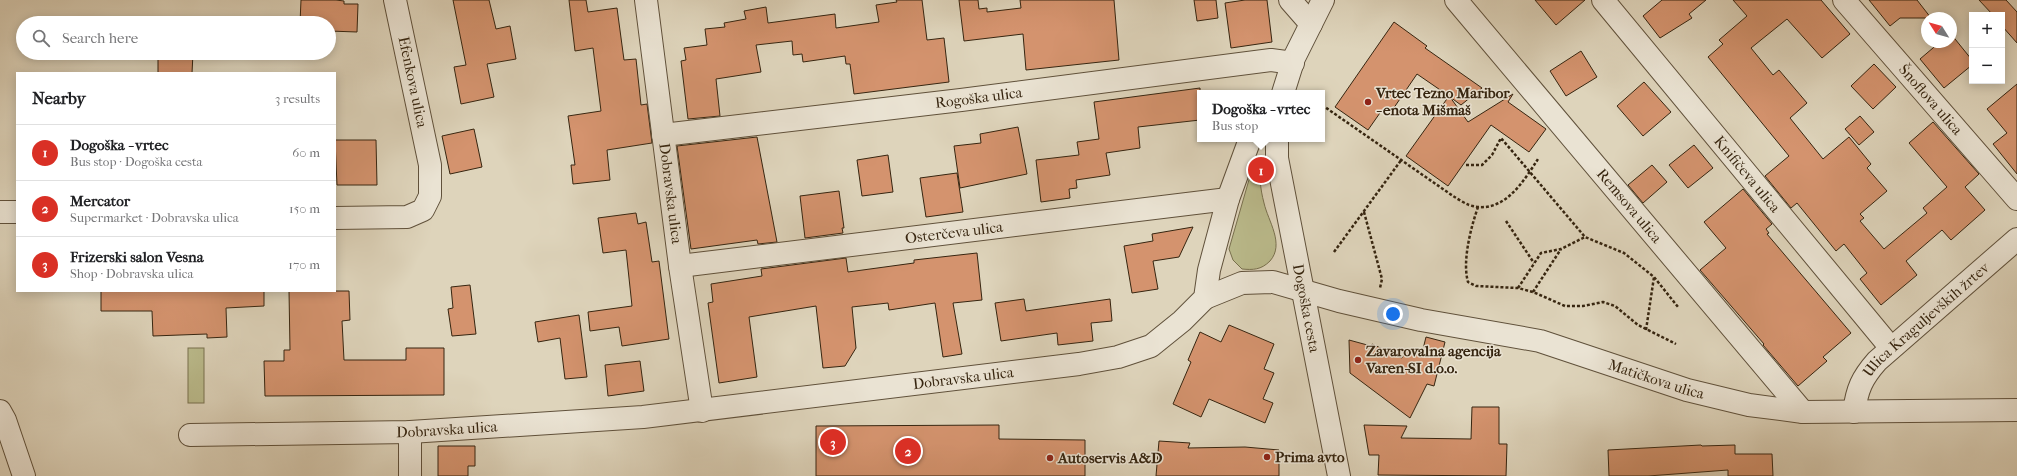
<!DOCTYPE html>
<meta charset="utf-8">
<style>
:root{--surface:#fff;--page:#f2f2f2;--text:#202124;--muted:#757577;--line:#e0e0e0;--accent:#d93025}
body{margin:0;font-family:"IM FELL French Canon",serif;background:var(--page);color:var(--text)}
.controls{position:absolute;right:12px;top:12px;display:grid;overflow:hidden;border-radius:0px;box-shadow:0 2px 10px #0003}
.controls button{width:36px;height:36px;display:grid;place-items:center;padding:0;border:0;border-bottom:1px solid var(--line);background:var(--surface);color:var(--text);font:20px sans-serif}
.compass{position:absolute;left:1921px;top:12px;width:36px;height:36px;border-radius:50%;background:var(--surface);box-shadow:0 2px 10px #0003;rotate:307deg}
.you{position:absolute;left:1393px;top:314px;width:14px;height:14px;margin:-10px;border:3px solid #fff;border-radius:50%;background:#1a73e8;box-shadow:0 0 0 6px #1a73e833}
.badge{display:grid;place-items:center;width:26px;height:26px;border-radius:50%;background:var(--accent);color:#fff;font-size:13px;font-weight:700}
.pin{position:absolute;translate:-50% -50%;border:2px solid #fff;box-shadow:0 1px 4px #0006}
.popup{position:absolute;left:1197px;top:90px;width:128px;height:52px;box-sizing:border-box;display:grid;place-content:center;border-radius:0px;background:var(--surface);filter:drop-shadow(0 1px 3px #0005);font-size:13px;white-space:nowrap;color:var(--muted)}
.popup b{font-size:15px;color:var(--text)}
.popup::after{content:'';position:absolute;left:50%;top:100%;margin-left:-8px;border:8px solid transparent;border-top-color:var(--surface)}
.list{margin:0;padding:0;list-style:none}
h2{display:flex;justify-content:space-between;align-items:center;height:52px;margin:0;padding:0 16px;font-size:17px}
h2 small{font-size:13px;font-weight:400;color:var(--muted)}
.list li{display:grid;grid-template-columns:26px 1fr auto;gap:12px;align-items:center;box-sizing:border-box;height:56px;padding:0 16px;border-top:1px solid var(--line)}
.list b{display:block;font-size:15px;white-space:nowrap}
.list p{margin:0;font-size:13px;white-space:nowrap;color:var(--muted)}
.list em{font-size:13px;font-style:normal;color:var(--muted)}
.icon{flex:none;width:22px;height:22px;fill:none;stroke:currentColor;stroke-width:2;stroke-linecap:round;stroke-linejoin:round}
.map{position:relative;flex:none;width:2017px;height:476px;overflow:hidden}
.search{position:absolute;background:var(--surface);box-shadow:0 2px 10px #0003;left:16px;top:16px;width:320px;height:44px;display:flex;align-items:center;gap:10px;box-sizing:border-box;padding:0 14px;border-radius:22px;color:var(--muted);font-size:15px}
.panel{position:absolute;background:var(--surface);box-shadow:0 2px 10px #0003;left:16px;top:72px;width:320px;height:220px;border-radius:0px}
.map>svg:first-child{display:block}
</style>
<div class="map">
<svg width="2017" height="476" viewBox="0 0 2017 476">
<rect width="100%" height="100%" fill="#ded4bb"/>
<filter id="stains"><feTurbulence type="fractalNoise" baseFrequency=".005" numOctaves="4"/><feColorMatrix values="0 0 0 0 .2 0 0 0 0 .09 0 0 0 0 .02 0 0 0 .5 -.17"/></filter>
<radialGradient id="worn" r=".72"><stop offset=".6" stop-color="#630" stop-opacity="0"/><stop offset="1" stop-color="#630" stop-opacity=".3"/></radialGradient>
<g fill="#baba8b" stroke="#78704e">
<path d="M1255 159 1261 160C1259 175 1260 188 1264 203 1268 221 1285 244 1270 261 1261 270 1253 270 1242 269L1233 260 1229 249Z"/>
<rect x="188" y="348" width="16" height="55"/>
</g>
<g fill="#d4936e" stroke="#362510">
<polygon points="301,0 336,0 344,1 344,4 358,4 357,32 329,31 329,23 300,23"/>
<polygon points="453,0 489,0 496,29 510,26 516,59 487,64 494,97 461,104 454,67 466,65"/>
<polygon points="569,0 586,0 588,12 617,8 624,60 636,59 641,105 647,104 652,143 607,150 610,180 573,184 571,165 575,165 568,116 601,111 593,48 575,51"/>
<polygon points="896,0 922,0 927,40 944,38 949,82 854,94 850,64 846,64 845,56 803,62 802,54 793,55 792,41 756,45 761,72 716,79 720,116 688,119 681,61 686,60 684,48 707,45 705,29 725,27 724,23 746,19 744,11 766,7 768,23 835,14 836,28 879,22 876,5 897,2"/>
<polygon points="959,0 978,0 979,9 987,8 987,12 1021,8 1020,0 1114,0 1119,60 1026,70 1023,34 964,41"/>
<polygon points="1194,0 1216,0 1218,18 1197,21"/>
<polygon points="1245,0 1267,0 1272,42 1231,48 1225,3"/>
<polygon points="1535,0 1585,0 1556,25"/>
<polygon points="1662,0 1706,0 1689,14 1692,18 1660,38 1643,16"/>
<polygon points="1733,0 1821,0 1850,34 1822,58 1787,19 1751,48 1773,75 1779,70 1807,103 1790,118 1823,159 1849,137 1871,164 1867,168 1887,191 1860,214 1864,218 1860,221 1884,249 1927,213 1923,208 1947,187 1909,143 1933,122 1979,174 1965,187 1985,210 1951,240 1942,230 1906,261 1917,275 1881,305 1860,279 1867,273 1844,244 1836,251 1797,203 1791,208 1765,176 1789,156 1708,57 1723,44 1719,40 1747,16"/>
<polygon points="1869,0 1917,0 1931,18 1900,18 1890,26"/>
<polygon points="1979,0 2006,0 2017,12 2017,43 2002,26 2002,15 1993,15"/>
<polygon points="1394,22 1427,46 1425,48 1482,88 1461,105 1450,97 1468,122 1513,94 1508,102 1546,129 1529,152 1491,125 1448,186 1406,156 1449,96 1417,74 1389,115 1382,110 1368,130 1335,107"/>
<polygon points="1951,34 1972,60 1972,65 1944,88 1920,59 1940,42 1951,42"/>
<polygon points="1581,51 1597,77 1566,96 1550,71"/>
<polygon points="158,53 193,53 192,73 158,73"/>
<polygon points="1874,64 1896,87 1873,109 1851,86"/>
<polygon points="1644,82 1671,112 1643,136 1617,106"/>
<polygon points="2017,84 2017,174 1993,144 2007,133 1987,109"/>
<polygon points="1200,88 1200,120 1138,127 1140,148 1106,153 1110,175 1076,180 1077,188 1069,189 1070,198 1041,202 1036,160 1079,155 1077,142 1099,139 1094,102"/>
<polygon points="1860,116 1874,132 1859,145 1845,129"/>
<polygon points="1018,127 1027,174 960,188 954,146 981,143 980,134"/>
<polygon points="474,129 482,167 450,174 442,136"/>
<polygon points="757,137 777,242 758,244 757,240 691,249 677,146"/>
<polygon points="335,140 376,140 377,185 337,185"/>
<polygon points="1694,145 1713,168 1688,188 1669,165"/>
<polygon points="888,155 893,192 862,196 857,160"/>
<polygon points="1652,165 1667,182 1643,203 1628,185"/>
<polygon points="957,173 963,212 926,217 920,178"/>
<polygon points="1743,189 1772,224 1766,229 1769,233 1767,234 1851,333 1823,357 1827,361 1798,386 1763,345 1764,344 1700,270 1726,248 1704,222"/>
<polygon points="839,191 844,228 842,228 843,233 805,238 800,196"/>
<polygon points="636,213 638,224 646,222 652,262 659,261 669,339 622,346 619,327 590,331 588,312 632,306 626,250 603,253 598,218"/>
<polygon points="1193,227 1179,257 1153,261 1158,289 1132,293 1124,246 1153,241 1152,234"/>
<polygon points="977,253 982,300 953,303 962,354 943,357 935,303 889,310 888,303 852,307 856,348 845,366 823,368 816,306 749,317 757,377 719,383 708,303 713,302 711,284 762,276 761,269 846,258 848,272 914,263 914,260"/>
<polygon points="470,285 476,334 452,336 448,309 453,308 451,287"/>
<polygon points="101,291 264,291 264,306 226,308 227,337 207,338 207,334 153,336 152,311 101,311"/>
<polygon points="289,291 349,291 350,320 342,321 344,360 406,360 406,348 444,348 444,395 265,396 264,361 284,361 284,350 290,350"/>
<polygon points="1024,299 1026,311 1110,299 1112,321 1091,323 1093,341 1058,345 1057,333 1001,341 995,303"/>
<polygon points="579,315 587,377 565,379 560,338 538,342 535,322"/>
<polygon points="1229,325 1274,344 1264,369 1274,373 1263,399 1273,403 1265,423 1209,399 1201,417 1173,404 1191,362 1188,360 1200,332 1221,342"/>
<polygon points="1426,337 1445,342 1434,386 1427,384 1410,418 1350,373 1349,340 1371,346 1372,344 1402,358 1406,350 1421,357"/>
<polygon points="640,361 644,391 608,396 605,365"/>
<polygon points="1472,407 1499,407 1499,444 1507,444 1506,476 1378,475 1379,455 1369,455 1364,425 1407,426 1401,438 1471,439"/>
<polygon points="999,425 999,439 1085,440 1085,476 816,476 816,426"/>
<polygon points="1159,441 1190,443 1188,448 1245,447 1279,450 1279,476 1156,476"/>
<polygon points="1701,445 1702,446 1735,445 1735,454 1772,454 1773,476 1728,476 1728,470 1648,476 1609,476 1608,450"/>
<polygon points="438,446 475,446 475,466 468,466 468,476 438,476"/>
</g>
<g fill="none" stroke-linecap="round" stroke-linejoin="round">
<defs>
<g id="minor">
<path id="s1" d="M646 0 680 266 702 411"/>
<polyline points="1290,0 1311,24"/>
<path id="s2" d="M1456 0 1803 412"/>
<path id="s3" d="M1603 0 1891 348"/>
<path id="s4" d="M1844 0 2017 199"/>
<polyline points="1283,93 1294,58 1323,0"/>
<path id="s5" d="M663 135 961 100 1271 60 1293 63"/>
<path id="s6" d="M1277 139V158L1339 476"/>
<polyline points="0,212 17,212"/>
<polyline points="335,218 407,217 423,210 430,196 430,165 395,0"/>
<path id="s7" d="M680 266 1228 199"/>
<path id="s8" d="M1205 298 1242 283 1273 282 1339 301 1421 320 1540 341 1687 390 1749 405 1803 412 2017 410"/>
<polyline points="0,411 5,420 24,476"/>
<path id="s9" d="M1854 412C1857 389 1862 378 1877 361L2017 239"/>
<path id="s10" d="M190 435 410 432 643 417 1079 364 1118 357 1151 346 1182 321 1205 298 1209 270 1228 199 1250 139"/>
<polyline points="410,476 410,432"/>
</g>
</defs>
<use href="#minor" stroke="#60513b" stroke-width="24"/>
<g stroke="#362510" stroke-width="2.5" stroke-dasharray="3 2" stroke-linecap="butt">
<path d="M1322 105 1453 196C1458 199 1464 203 1469 205 1503 216 1523 182 1538 159"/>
<polyline points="1466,165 1482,165 1492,155 1501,138 1585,237 1624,253 1654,277 1678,307"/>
<path d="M1478 207C1471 227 1462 261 1468 282L1476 286 1518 288 1533 292 1565 306H1583L1603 302 1615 306 1638 325 1676 344"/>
<polyline points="1364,212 1382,279 1380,288"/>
<polyline points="1506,221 1534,263"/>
<polyline points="1334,252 1402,159"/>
<polyline points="1518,288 1541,253 1561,249 1585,237"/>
<polyline points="1533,292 1561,249"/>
<polyline points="1646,330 1654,277"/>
</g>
<use href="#minor" stroke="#eae3d3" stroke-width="22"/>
</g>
<g fill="#8f2418" stroke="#eae3d3" stroke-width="1.5">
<circle cx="1368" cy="102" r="4"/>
<circle cx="1358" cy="360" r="4"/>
<circle cx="1267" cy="457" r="4"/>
<circle cx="1050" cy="458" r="4"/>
</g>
<g text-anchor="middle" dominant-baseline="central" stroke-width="3" stroke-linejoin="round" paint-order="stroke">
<g font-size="15" fill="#362510" stroke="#eae3d3">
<text transform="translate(413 82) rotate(78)">Efenkova ulica</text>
<text stroke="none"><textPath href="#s5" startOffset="318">Rogoška ulica</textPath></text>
<text stroke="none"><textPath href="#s4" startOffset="132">Šnoflova ulica</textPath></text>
<text stroke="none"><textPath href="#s3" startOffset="226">Knifičeva ulica</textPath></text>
<text stroke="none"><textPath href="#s1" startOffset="195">Dobravska ulica</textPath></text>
<text stroke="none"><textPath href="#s2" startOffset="269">Remsova ulica</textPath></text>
<text stroke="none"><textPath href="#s7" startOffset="276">Osterčeva ulica</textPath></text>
<text stroke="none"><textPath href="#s6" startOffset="172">Dogoška cesta</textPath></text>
<text stroke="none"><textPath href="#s9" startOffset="121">Ulica Kraguljevških žrtev</textPath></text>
<text stroke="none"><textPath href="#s10" startOffset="776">Dobravska ulica</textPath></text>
<text stroke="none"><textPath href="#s8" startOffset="467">Matičkova ulica</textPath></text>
<text stroke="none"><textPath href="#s10" startOffset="257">Dobravska ulica</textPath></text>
</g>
<g font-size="15" font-weight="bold" fill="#362510" stroke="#eae3d3" text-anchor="start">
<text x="1376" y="93">Vrtec Tezno Maribor<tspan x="1376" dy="17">- enota Mišmaš</tspan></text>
<text x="1366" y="351">Zavarovalna agencija<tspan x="1366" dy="17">Varen-SI d.o.o.</tspan></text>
<text x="1275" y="457">Prima avto</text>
<text x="1058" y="458">Autoservis A&amp;D</text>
</g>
</g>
<rect width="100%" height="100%" filter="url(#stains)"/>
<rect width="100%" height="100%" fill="url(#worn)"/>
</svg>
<div class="controls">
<button>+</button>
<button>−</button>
</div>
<svg class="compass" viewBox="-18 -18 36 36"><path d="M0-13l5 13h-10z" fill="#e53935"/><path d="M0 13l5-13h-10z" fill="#757577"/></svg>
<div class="you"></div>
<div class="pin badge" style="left:1261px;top:170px">1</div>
<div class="popup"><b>Dogoška - vrtec</b>Bus stop</div>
<div class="pin badge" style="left:908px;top:451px">2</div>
<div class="pin badge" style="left:833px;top:442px">3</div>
<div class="search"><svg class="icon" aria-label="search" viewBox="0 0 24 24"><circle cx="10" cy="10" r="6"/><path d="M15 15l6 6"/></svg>Search here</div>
<section class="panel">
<h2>Nearby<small>3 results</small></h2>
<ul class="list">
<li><span class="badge">1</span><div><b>Dogoška - vrtec</b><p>Bus stop · Dogoška cesta</p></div><em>60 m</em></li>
<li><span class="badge">2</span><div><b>Mercator</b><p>Supermarket · Dobravska ulica</p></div><em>150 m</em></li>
<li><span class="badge">3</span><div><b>Frizerski salon Vesna</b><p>Shop · Dobravska ulica</p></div><em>170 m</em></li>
</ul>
</section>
</div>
